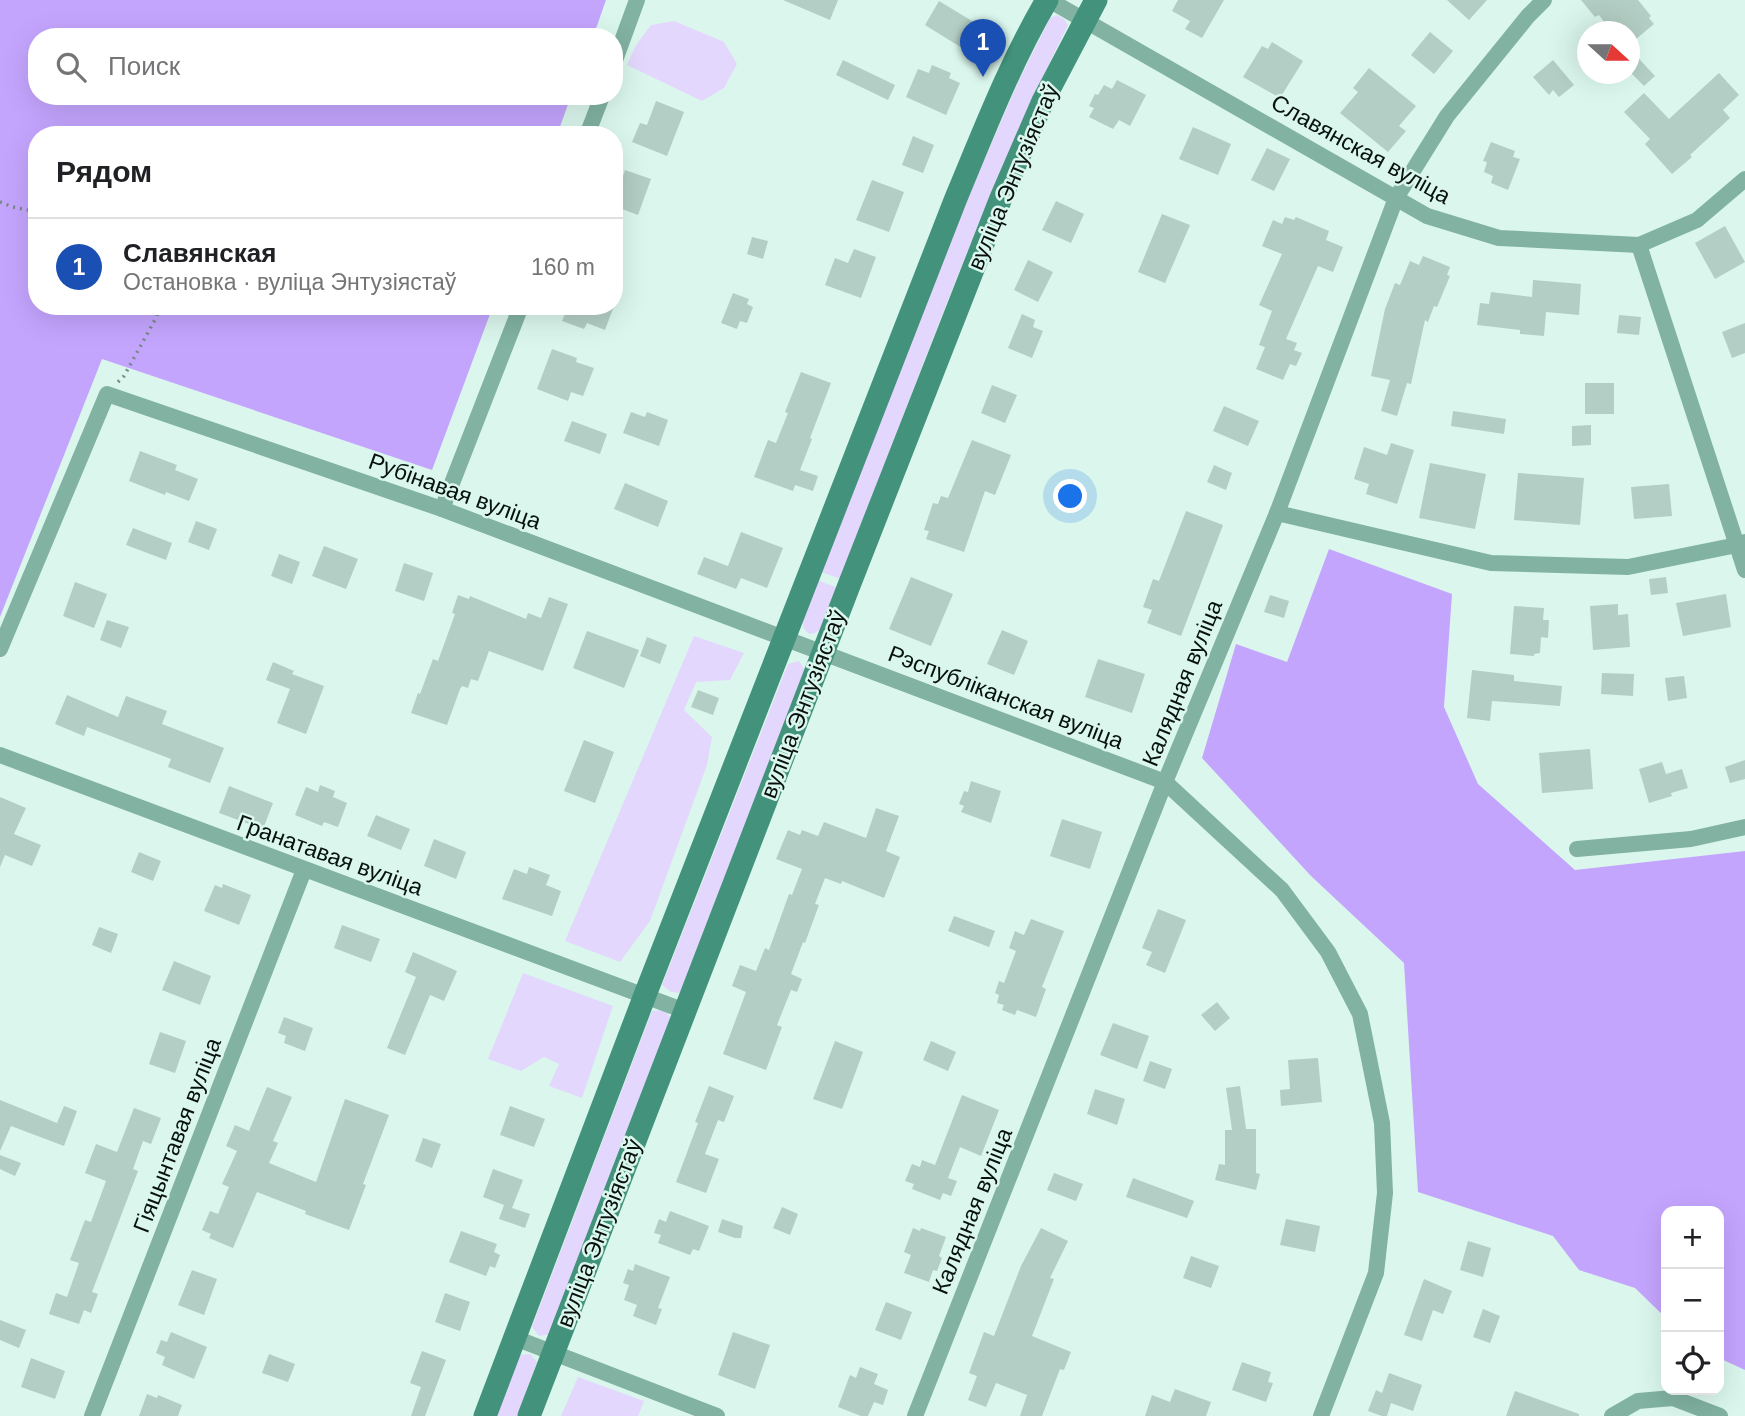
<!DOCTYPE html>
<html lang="ru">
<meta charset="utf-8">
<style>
:root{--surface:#fff;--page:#f6f6f6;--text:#202124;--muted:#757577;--line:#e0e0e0;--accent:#d93025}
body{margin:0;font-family:Helvetica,sans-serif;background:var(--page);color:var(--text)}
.controls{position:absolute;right:21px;bottom:21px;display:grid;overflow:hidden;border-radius:14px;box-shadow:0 7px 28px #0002}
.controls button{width:63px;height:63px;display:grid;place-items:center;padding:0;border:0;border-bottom:2px solid var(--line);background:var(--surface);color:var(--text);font:35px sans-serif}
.compass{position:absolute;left:1577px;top:21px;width:63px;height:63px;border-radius:50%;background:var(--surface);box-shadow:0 7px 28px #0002;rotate:111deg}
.you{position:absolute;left:1071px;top:497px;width:24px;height:24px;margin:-18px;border:5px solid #fff;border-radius:50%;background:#1a73e8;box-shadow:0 0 0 10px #1a73e833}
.badge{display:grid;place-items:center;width:46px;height:46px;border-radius:50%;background:var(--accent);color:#fff;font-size:23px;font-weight:700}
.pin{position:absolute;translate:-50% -58px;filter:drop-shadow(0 2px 4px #0008)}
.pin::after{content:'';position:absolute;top:37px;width:24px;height:21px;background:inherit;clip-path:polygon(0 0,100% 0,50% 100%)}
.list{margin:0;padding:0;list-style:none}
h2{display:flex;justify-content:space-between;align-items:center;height:91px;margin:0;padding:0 28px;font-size:30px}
h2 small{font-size:23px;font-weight:400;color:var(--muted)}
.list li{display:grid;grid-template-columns:46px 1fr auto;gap:21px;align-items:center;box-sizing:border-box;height:98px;padding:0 28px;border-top:2px solid var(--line)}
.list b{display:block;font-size:26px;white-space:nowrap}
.list p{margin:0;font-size:23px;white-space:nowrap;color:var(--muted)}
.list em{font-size:23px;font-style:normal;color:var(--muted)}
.icon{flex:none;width:38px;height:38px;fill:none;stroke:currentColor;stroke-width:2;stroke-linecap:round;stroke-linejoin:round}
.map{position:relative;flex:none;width:1745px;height:1416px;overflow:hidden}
.search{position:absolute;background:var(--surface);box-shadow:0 7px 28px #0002;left:28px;top:28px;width:595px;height:77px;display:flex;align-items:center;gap:18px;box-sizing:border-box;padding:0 24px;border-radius:28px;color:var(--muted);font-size:26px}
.panel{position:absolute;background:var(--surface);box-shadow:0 7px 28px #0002;left:28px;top:126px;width:595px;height:189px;border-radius:28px}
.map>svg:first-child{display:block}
</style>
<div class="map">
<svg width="1745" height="1416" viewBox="0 0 1745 1416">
<rect width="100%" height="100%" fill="#dbf7ed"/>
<g fill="#e3d7fd">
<path d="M1057 15 1064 19 1068 25C979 204 913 393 841 579L821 572 963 209 1020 78 1050 18Z"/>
<polygon points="674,21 724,42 737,64 724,88 702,101 627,65 636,45 651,25"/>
<path d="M817 580 838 588C832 604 829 633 809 634L804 629 802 621Z"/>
<polygon points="694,636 744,653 730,680 696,682 684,710 712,737 707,765 650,921 620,962 565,941"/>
<polygon points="799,661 806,671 681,993 671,992 662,985 788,664"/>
<polygon points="523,973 613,1006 582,1098 549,1086 559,1064 544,1057 521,1071 488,1059"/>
<polygon points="664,1010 672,1019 551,1334 539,1336 532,1327 652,1011"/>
<polygon points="530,1354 537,1362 517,1416 495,1416 519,1355"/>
<polygon points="578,1377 644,1401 638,1416 561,1416"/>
</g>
<g fill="#c4a5fe">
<polygon points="0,0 606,0 593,37 37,37 37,96 571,96 557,135 37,135 37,306 493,306 432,470 102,359 0,617"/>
<polygon points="1329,549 1452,594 1444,707 1478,784 1575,870 1745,851 1745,1370 1719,1358 1719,1211 1666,1211 1666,1318 1635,1288 1579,1270 1553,1236 1418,1192 1404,963 1311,876 1202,758 1236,644 1287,662"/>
</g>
<g fill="#b3cec4">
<polygon points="783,0 838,0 830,20"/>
<polygon points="1178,0 1224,0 1202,38 1185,29 1190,21 1172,11"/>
<polygon points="1447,0 1487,0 1469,20"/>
<polygon points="1581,0 1638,0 1651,16 1649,18 1654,24 1629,45 1629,32 1612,32 1599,15 1595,17"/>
<polygon points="939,1 977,24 962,48 925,25"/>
<polygon points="1430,32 1453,51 1434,74 1411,55"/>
<polygon points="1272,42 1303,61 1280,98 1243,77 1262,46 1268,49"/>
<polygon points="1629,48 1655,76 1644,86 1629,71"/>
<polygon points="843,60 895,85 888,100 836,75"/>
<polygon points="1553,60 1574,85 1559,97 1553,90 1549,95 1533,77"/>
<polygon points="932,65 951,73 949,78 960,83 946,115 906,97 918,69 929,73"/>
<polygon points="1369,68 1416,106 1399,126 1406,131 1388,152 1340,113 1358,92 1353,88"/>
<polygon points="1719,73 1739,95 1723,110 1730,118 1690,155 1692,157 1672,174 1645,144 1650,139 1624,112 1644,93 1669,119"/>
<polygon points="1117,80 1146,95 1130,126 1119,120 1113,129 1089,117 1094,108 1089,106 1095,94 1098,95 1104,85 1112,89"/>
<polygon points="656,101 684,112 667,156 632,142 640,123 647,125"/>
<polygon points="1193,127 1231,144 1218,175 1179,159"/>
<polygon points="913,136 934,145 923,173 902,165"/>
<polygon points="1491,142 1515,151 1513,157 1520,159 1508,190 1491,183 1493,176 1484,172 1487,162 1483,161"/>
<polygon points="1267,148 1290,159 1274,191 1251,180"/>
<polygon points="625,170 651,179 638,215 614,206 614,183 620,185"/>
<polygon points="872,180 904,192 889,232 856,220"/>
<polygon points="1056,201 1084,214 1071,243 1042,230"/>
<polygon points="1162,214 1190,225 1165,283 1138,272"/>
<polygon points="1285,217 1294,220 1296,217 1329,231 1326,240 1343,247 1333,272 1318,266 1286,339 1297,343 1294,350 1302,353 1296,366 1290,364 1283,380 1256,369 1265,347 1259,345 1272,311 1259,305 1282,254 1262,246 1273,220 1282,224"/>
<polygon points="1725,226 1745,262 1715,279 1695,243"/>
<polygon points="752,237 768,241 763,259 747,254"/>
<polygon points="854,249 876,257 861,298 825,285 835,258 848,263"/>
<polygon points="1423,256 1450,267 1447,275 1450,276 1437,307 1434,306 1428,322 1425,320 1411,384 1407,383 1397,416 1381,411 1390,380 1371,376 1385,309 1395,283 1400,285 1410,261 1419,265"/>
<polygon points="1028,260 1053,272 1038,302 1014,290"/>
<polygon points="1533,280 1581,284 1579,315 1546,312 1544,336 1520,334 1520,330 1477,325 1480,303 1489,304 1491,292 1532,297"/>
<polygon points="733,293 749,299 747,304 753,307 747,323 740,321 737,329 721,323"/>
<polygon points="568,306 614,306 605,330 587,323 584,329 562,321"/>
<polygon points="1022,314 1035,320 1033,327 1043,331 1032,358 1008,348"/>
<polygon points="1619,315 1641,317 1639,335 1617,333"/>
<polygon points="1745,323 1745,353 1732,358 1722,332"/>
<polygon points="552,349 577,358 576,362 594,368 583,396 571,392 568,401 537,389"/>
<polygon points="801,372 831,383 810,438 812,439 800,470 818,476 813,491 795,485 793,491 754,477 768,440 776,443 788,413 785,412"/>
<rect x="1585" y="383" width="29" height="31"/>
<polygon points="992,385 1017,395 1005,423 981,413"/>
<polygon points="1224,406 1259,421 1248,446 1213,431"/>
<polygon points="1453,411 1506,419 1504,434 1451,426"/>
<polygon points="631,412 645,417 647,412 668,420 659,446 623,433"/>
<polygon points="572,421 607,434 600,454 564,441"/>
<polygon points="1591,425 1591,445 1572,446 1572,426"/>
<polygon points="972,440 1011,455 995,495 985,491 964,552 926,539 929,531 924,530 933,503 938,504 941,496 948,498"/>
<polygon points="1391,443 1414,450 1397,504 1366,494 1369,484 1354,479 1364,447 1387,455"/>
<polygon points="140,451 177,465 175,470 198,479 189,501 166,492 165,495 129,481"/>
<polygon points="1430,463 1486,474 1475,529 1419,518"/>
<polygon points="1214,465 1232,473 1226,490 1207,482"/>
<polygon points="1518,473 1584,478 1580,525 1514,520"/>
<polygon points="625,483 668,501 658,527 614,509"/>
<polygon points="1669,484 1672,516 1634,519 1631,487"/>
<polygon points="1186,511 1223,525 1181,636 1147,623 1152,610 1143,607 1153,579 1159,581"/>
<polygon points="196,521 217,529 209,550 188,542"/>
<polygon points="133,528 172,543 166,560 126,545"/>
<polygon points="741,532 783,548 767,588 741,578 736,589 697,574 704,557 728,566"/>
<polygon points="324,546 358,559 346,589 312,576"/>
<polygon points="279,554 300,562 292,584 271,576"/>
<polygon points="404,563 433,573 424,601 395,591"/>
<polygon points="911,577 953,594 931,646 889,629"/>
<polygon points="1666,577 1668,593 1651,595 1649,579"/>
<polygon points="75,582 107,594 94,628 63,616"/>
<polygon points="1726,594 1731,627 1683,636 1676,603"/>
<polygon points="458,595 469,599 470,596 526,619 528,613 541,618 549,597 568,604 543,671 489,651 478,681 471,679 468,688 462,686 460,689 447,725 411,713 418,693 420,694 433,659 438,661 455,614 452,613"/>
<polygon points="1270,595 1289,601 1284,618 1264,612"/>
<polygon points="1618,604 1618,615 1628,614 1630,647 1593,650 1590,606"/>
<polygon points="1514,606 1544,608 1543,620 1549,620 1548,638 1541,637 1540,653 1534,654 1534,656 1510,654"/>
<polygon points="107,620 129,627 121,648 100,640"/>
<polygon points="1002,630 1028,641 1014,675 987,664"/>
<polygon points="587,631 639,650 624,688 573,668"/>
<polygon points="647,637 667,645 660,664 640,656"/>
<polygon points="1098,659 1145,674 1132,713 1085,697"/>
<polygon points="273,662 294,671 292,674 324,686 306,734 277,723 290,689 266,680"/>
<polygon points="1472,670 1514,675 1514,681 1562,686 1560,706 1492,701 1490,721 1467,718"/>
<polygon points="1602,673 1634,674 1633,696 1601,694"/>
<polygon points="1684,676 1687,698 1668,701 1665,678"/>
<polygon points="698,690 719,698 713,715 691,707"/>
<polygon points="67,695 118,717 126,696 167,711 162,724 224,748 210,783 168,767 171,759 87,727 84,736 55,724"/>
<polygon points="584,740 614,752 595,803 564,791"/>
<polygon points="1590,749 1593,789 1542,793 1539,753"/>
<polygon points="1745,760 1745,779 1730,783 1725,767"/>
<polygon points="1662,762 1666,774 1682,769 1688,788 1671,793 1672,796 1649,803 1639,769"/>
<polygon points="971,781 1001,791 991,823 961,812 964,806 959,804 964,791 968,792"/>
<polygon points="320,785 335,791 333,797 347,803 338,827 324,822 322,826 295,815 306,787 318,792"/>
<polygon points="229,786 273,803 263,829 219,813"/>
<polygon points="0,797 26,808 14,834 41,845 32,866 5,855 0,867"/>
<polygon points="876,808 899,816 886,851 900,857 884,898 842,881 841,884 825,878 815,904 819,905 805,943 803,942 791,974 802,979 797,992 791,990 777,1025 782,1027 766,1070 723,1054 746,992 732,986 740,965 756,971 765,948 769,950 789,894 792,895 802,869 776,859 788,830 800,835 802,830 818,836 824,822 866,838"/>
<polygon points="376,815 410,829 401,850 367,836"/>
<polygon points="1062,819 1102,832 1090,869 1050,856"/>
<polygon points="434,839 466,852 456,879 424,866"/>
<polygon points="139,852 161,861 153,881 131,872"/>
<polygon points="529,867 550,875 546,885 561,891 552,916 502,899 514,869 527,874"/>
<polygon points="223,884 251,895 239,925 204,911 215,885 222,888"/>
<polygon points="1158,909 1186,920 1165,973 1146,965 1152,952 1142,948"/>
<polygon points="954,916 995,931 989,947 948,931"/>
<polygon points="1031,919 1064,931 1042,987 1046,989 1036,1017 1017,1010 1015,1015 1002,1010 1004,1005 997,1003 999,995 995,993 999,981 1004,983 1016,951 1009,948 1015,931 1024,935"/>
<polygon points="342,925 380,939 371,962 334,948"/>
<polygon points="99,927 118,934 111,953 92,945"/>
<polygon points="413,952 457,971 444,1001 430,995 405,1055 387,1048 416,977 405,972"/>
<polygon points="174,961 211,976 200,1005 162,990"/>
<polygon points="1217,1002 1230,1018 1215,1031 1201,1015"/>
<polygon points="284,1017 313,1028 305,1051 284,1043 286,1036 278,1033"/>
<polygon points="1113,1023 1149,1036 1137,1069 1100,1055"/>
<polygon points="160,1032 186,1041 175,1073 149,1064"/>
<polygon points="835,1041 863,1052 842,1109 813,1099"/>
<polygon points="931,1041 956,1052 948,1071 923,1060"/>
<polygon points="1318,1058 1322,1102 1281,1106 1280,1090 1290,1089 1288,1060"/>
<polygon points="1150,1061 1172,1069 1165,1089 1143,1081"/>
<polygon points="709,1086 734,1096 724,1122 718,1120 705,1154 719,1159 706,1193 676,1182 698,1123 695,1122"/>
<polygon points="1240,1086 1246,1129 1256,1129 1256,1173 1260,1174 1256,1190 1215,1180 1219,1164 1225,1165 1225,1130 1232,1130 1226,1088"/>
<polygon points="267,1087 292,1097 273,1141 278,1143 269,1163 316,1182 345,1099 389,1115 363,1184 366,1185 349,1230 305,1214 306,1211 257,1192 233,1248 209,1238 211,1234 202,1230 210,1211 218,1214 229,1187 222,1184 237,1151 226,1146 235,1125 249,1131"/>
<polygon points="1095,1089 1125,1099 1117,1125 1087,1114"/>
<polygon points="962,1095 999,1110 981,1156 960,1147 948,1178 957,1181 951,1196 943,1193 940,1200 912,1189 914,1184 905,1181 912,1164 920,1167 922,1160 935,1165"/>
<polygon points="0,1100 57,1123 64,1106 77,1111 64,1146 11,1126 0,1151"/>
<polygon points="510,1106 545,1119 534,1147 500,1135"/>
<polygon points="134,1108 161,1118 151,1144 143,1141 133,1169 138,1171 92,1292 98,1294 91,1313 84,1310 79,1324 49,1314 56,1293 67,1297 79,1263 70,1260 85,1220 91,1222 106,1181 85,1173 96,1144 117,1152"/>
<polygon points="423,1138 441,1144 432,1168 415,1161"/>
<polygon points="0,1155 21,1163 15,1176 0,1169"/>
<polygon points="493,1169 523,1180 512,1208 530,1214 525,1228 499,1219 504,1205 483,1197"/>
<polygon points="1054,1173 1083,1184 1076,1201 1047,1190"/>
<polygon points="1133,1178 1194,1201 1187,1218 1126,1197"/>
<polygon points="782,1207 798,1214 790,1235 773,1228"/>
<polygon points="670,1211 709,1226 699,1251 693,1249 690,1255 658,1243 661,1235 654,1233 659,1219 666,1222"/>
<polygon points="722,1219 743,1226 741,1238 735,1238 718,1232"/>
<polygon points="1286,1219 1320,1226 1315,1252 1280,1245"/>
<polygon points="913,1228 920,1231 921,1228 946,1237 939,1256 942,1258 937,1271 933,1270 929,1282 904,1273 911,1255 904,1252"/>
<polygon points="1041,1228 1068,1241 1050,1278 1054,1279 1032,1336 1071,1352 1064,1370 1060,1369 1042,1416 1020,1416 1027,1395 996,1383 986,1407 968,1400 977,1376 969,1373 984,1332 994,1336 1021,1266"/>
<polygon points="461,1231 497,1244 494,1252 500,1255 495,1268 490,1266 486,1276 449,1262"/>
<polygon points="1468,1241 1491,1248 1483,1277 1460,1270"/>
<polygon points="1191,1256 1219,1266 1211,1288 1183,1278"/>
<polygon points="635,1264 670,1277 658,1308 662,1309 656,1325 633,1316 637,1305 624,1300 629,1285 623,1283 628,1269 633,1271"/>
<polygon points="192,1270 217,1279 204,1315 178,1305"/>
<polygon points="1424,1279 1452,1291 1443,1314 1433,1310 1422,1341 1404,1335"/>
<polygon points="445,1293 470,1302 460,1331 435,1322"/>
<polygon points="886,1302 912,1312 901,1340 875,1330"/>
<polygon points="1483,1309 1500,1316 1490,1343 1473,1337"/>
<polygon points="0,1320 26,1330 19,1348 0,1340"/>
<polygon points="171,1332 207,1347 194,1379 162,1365 165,1357 156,1353 161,1340 167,1342"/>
<polygon points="733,1332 770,1345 755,1389 718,1375"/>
<polygon points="422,1351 446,1360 425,1416 411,1416 421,1387 410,1383"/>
<polygon points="269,1354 295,1364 288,1382 262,1373"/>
<polygon points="31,1358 65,1371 55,1399 21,1387"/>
<polygon points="1242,1362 1271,1372 1268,1382 1273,1383 1266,1402 1232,1390"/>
<polygon points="860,1367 878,1374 874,1384 888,1390 883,1405 874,1402 868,1416 861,1416 838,1407 850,1375 856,1378"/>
<polygon points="1389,1373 1422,1385 1413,1411 1391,1403 1387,1416 1382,1416 1368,1411 1376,1390 1382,1393"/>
<polygon points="1175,1389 1211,1402 1206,1416 1145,1416 1152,1395 1170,1402"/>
<polygon points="1515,1391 1579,1414 1579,1416 1506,1416"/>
<polygon points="147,1394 157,1398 158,1395 182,1405 178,1416 139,1416"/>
</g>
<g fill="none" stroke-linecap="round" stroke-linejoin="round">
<g stroke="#778a83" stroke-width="3.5" stroke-dasharray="2 5" stroke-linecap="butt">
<polyline points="0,202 13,207 37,212"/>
<polyline points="118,382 124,376 157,316 159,306"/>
</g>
<g stroke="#81b2a2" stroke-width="16">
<polyline points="1049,0 1427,216 1499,238 1639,245 1697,220 1745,179"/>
<polyline points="614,63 637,0"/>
<polyline points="587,135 602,96"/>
<polyline points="1639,245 1745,570"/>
<polyline points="442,509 521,306"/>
<polyline points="1277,513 1491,563 1628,567 1737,545 1745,542"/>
<polyline points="0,649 107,394 442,509 1165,782 1282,890 1328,952 1360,1014 1382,1123 1385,1193 1376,1273 1321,1416"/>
<polyline points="0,755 685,1011"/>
<polyline points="1577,849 1691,839 1745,827"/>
<polyline points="515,1338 717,1416"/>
<polyline points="92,1416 304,870"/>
<polyline points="915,1416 1165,782 1277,513 1396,198 1447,116 1528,16 1544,0"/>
<polyline points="1612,1416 1638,1401 1673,1398 1720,1416"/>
</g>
<g stroke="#43937c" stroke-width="23">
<path d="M485 1416 645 995 956 198C984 131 1010 63 1047 0"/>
<polyline points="529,1416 848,588 1001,198 1043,101 1096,0"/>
</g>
</g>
<g text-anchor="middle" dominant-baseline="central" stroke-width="5" stroke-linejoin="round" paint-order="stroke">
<g font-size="23" fill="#07110e" stroke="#dbf7ed">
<text transform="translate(1361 149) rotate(29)">Славянская вуліца</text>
<text transform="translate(1013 177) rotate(-67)">вуліца Энтузіястаў</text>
<text transform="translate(455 491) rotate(20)">Рубінавая вуліца</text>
<text transform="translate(1182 683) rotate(-68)">Калядная вуліца</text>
<text transform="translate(1006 697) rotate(21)">Рэспубліканская вуліца</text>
<text transform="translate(803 704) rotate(-69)">вуліца Энтузіястаў</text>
<text transform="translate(330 855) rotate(20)">Гранатавая вуліца</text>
<text transform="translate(177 1135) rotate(-69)">Гіяцынтавая вуліца</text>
<text transform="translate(972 1211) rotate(-68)">Калядная вуліца</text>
<text transform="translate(599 1233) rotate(-69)">вуліца Энтузіястаў</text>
</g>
</g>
</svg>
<div class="controls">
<button>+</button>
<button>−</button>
<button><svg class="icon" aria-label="locate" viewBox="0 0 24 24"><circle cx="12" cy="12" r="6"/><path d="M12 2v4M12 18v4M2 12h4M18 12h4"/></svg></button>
</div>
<svg class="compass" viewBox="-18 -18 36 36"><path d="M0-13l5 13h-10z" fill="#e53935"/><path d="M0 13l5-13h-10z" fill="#757577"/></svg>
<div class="you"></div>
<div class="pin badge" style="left:983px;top:77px;background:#1a4fb4">1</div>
<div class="search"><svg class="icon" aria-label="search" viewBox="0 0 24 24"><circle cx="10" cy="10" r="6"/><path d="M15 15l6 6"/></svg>Поиск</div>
<section class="panel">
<h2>Рядом<small></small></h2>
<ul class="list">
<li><span class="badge" style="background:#1a4fb4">1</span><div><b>Славянская</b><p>Остановка · вуліца Энтузіястаў</p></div><em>160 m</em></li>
</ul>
</section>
</div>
